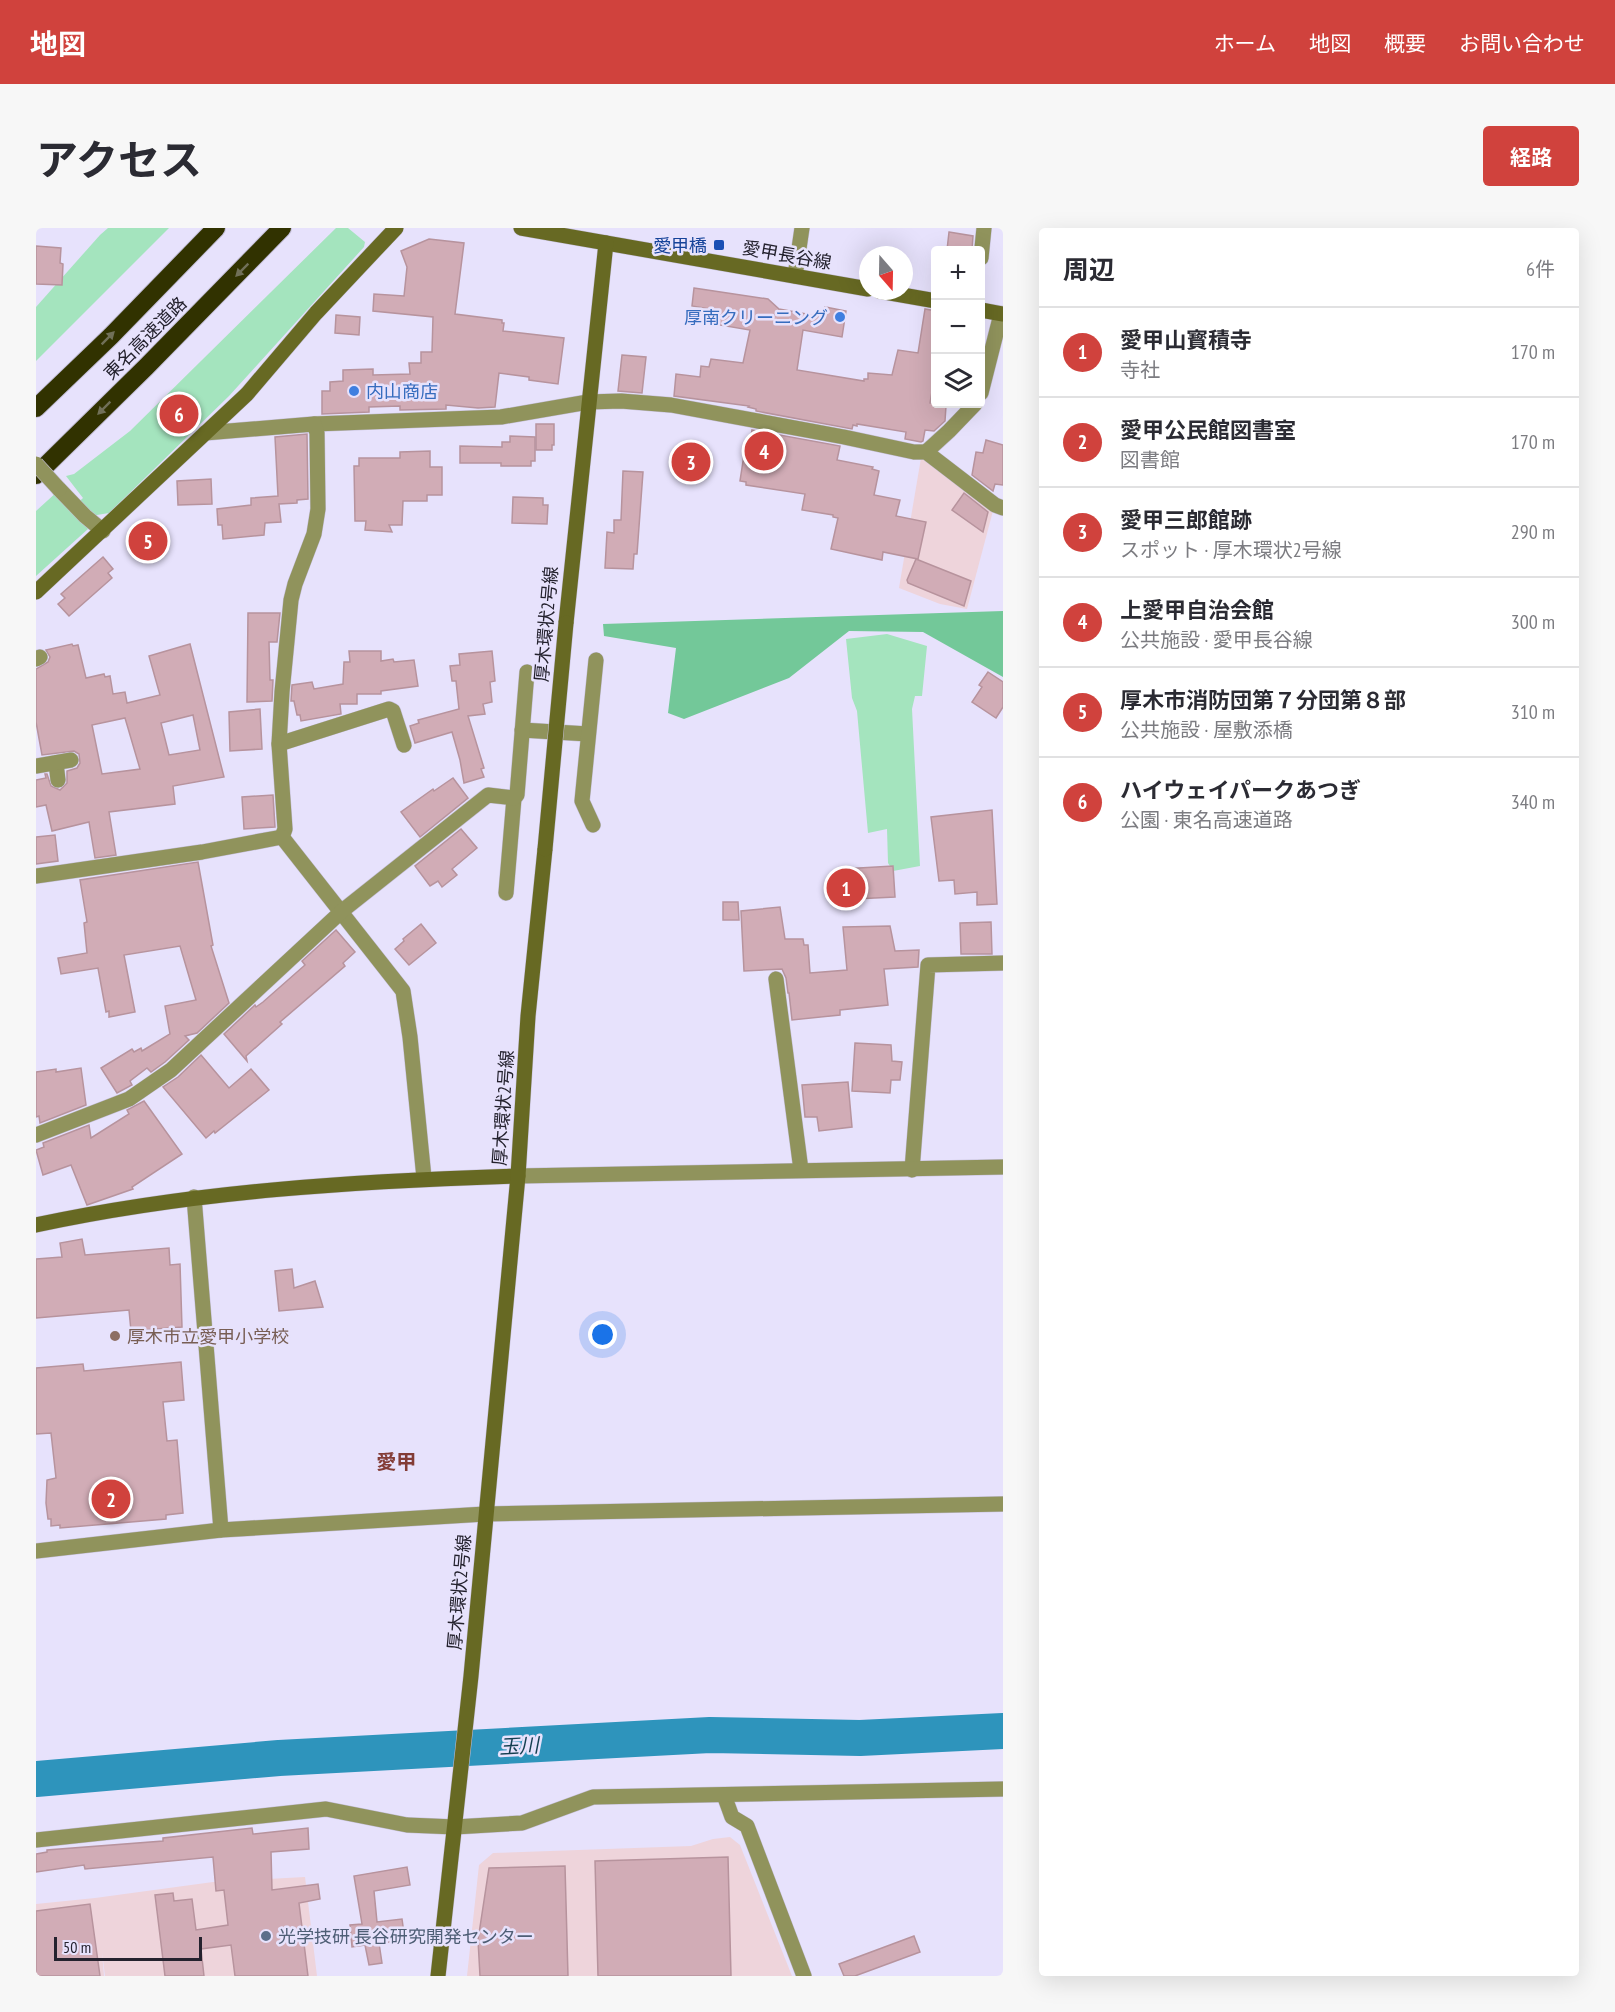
<!DOCTYPE html>
<html lang="ja">
<meta charset="utf-8">
<style>
:root{--surface:#fff;--page:#f7f7f7;--text:#2b2b33;--muted:#7c7c81;--line:#e1e1e2;--accent:#d0423d}
body{margin:0;font-family:"PT Sans Narrow","Noto Sans JP",sans-serif;background:var(--page);color:var(--text)}
.controls{position:absolute;right:18px;top:18px;display:grid;overflow:hidden;border-radius:6px;box-shadow:0 6px 24px #0002}
.controls button{width:54px;height:54px;display:grid;place-items:center;padding:0;border:0;border-bottom:2px solid var(--line);background:var(--surface);color:var(--text);font:30px sans-serif}
.compass{position:absolute;left:823px;top:18px;width:54px;height:54px;border-radius:50%;background:var(--surface);box-shadow:0 6px 24px #0002;rotate:160deg}
.scale{position:absolute;left:18px;bottom:15px;width:148px;box-sizing:border-box;padding-left:6px;border:3px solid #24222e;border-top:0;font-size:16px;line-height:21px;white-space:nowrap;color:#24222e;-webkit-text-stroke:4px #e7e2fc;paint-order:stroke}
.you{position:absolute;left:567px;top:1107px;width:21px;height:21px;margin:-15px;border:4px solid #fff;border-radius:50%;background:#1a73e8;box-shadow:0 0 0 9px #1a73e833}
.badge{display:grid;place-items:center;width:39px;height:39px;border-radius:50%;background:var(--accent);color:#fff;font-size:20px;font-weight:700}
.pin{position:absolute;translate:-50% -50%;border:3px solid #fff;box-shadow:0 2px 6px #0006}
.list{margin:0;padding:0;list-style:none}
h2{display:flex;justify-content:space-between;align-items:center;height:78px;margin:0;padding:0 24px;font-size:26px}
h2 small{font-size:20px;font-weight:400;color:var(--muted)}
.list li{display:grid;grid-template-columns:39px 1fr auto;gap:18px;align-items:center;box-sizing:border-box;height:90px;padding:0 24px;border-top:2px solid var(--line)}
.list b{display:block;font-size:22px;white-space:nowrap}
.list p{margin:0;font-size:20px;white-space:nowrap;color:var(--muted)}
.list em{font-size:20px;font-style:normal;color:var(--muted)}
.icon{flex:none;width:33px;height:33px;fill:none;stroke:currentColor;stroke-width:2;stroke-linecap:round;stroke-linejoin:round}
.map{position:relative;flex:none;width:967px;height:1748px;overflow:hidden;border-radius:6px}
header{display:flex;align-items:center;gap:36px;box-sizing:border-box;height:84px;padding:0 30px;background:var(--accent);color:#fff}
header strong{font-size:28px}
nav{display:flex;gap:33px;margin-inline-start:auto;font-size:21px}
.intro{display:flex;align-items:center;justify-content:space-between;box-sizing:border-box;height:144px;padding:0 36px}
h1{margin:0;font-size:42px}
.button{padding:15px 27px;border-radius:6px;background:var(--accent);color:#fff;font-size:21px;font-weight:700}
main{display:flex;gap:36px;padding:0 36px}
aside{flex:1;background:var(--surface);border-radius:6px;box-shadow:0 6px 24px #0002}
.map>svg:first-child{display:block}
</style>
<header>
<strong>地図</strong>
<nav><a>ホーム</a><a>地図</a><a>概要</a><a>お問い合わせ</a></nav>
</header>
<div class="intro"><h1>アクセス</h1><a class="button">経路</a></div>
<main>
<div class="map">
<svg width="967" height="1748" viewBox="0 0 967 1748">
<rect width="100%" height="100%" fill="#e7e2fc"/>
<g fill="#eed4db">
<polygon points="885,230 887,230 958,279 931,381 904,376 863,360"/>
<polygon points="694,1609 704,1617 756,1748 431,1748 443,1637 457,1625 655,1618 677,1611"/>
<polygon points="269,1649 281,1748 69,1748 66,1724 68,1748 0,1748 0,1676 59,1670 177,1654"/>
</g>
<g fill="#a4e4be">
<polygon points="72,0 133,0 0,133 0,79 64,7"/>
<polygon points="300,0 312,0 329,14 328,19 193,168 73,285 55,288 49,294 52,301 0,348 0,283 22,263 35,281 47,270 30,248 38,246 94,203"/>
<polygon points="851,406 891,418 886,468 879,468 876,481 884,638 857,643 852,635 851,601 832,605 821,483 816,470 810,411"/>
</g>
<polygon fill="#73c899" points="967,383 967,449 887,404 813,403 753,450 648,491 632,485 640,420 568,408 567,396"/>
<g fill="none" stroke-linecap="round" stroke-linejoin="round">
<polyline stroke="#2e94bc" stroke-width="36" points="0,1551 243,1530 674,1507 824,1510 967,1503"/>
</g>
<g fill="#d1acb6" stroke="#b7939d" stroke-width="1.5" fill-rule="evenodd">
<polygon points="913,4 937,8 936,22 911,22"/>
<polygon points="393,11 428,15 419,86 466,92 466,95 468,95 467,103 528,110 522,156 493,152 493,149 463,145 459,179 442,180 410,177 410,181 364,182 364,178 333,179 333,184 286,186 286,163 294,163 294,154 307,153 307,142 337,141 337,147 374,146 373,135 385,135 385,124 396,124 397,89 337,83 338,66 368,68 371,39 365,23"/>
<polygon points="0,18 25,20 24,35 27,36 26,57 0,56"/>
<polygon points="658,60 732,71 743,81 787,89 789,79 810,83 806,109 767,102 761,142 828,153 828,151 832,151 832,145 856,147 862,122 882,125 889,81 900,83 900,141 894,175 910,178 909,193 898,203 889,202 887,213 885,214 869,211 870,204 821,196 821,198 817,197 816,201 720,183 720,181 712,179 713,178 638,168 640,146 664,149 665,138 673,139 675,131 707,135 714,102 678,96 680,82 656,78"/>
<polygon points="300,87 324,89 323,107 299,105"/>
<polygon points="586,127 610,129 606,165 582,163"/>
<polygon points="500,196 518,196 518,217 516,217 516,222 500,222"/>
<polygon points="716,202 804,218 801,232 837,239 836,241 843,243 838,267 864,272 860,288 890,294 882,331 847,324 846,332 795,321 802,290 797,289 797,287 766,282 769,266 710,257 710,254 704,253 710,214 714,215"/>
<polygon points="271,206 272,271 261,272 261,275 243,276 245,294 229,295 228,307 187,311 186,297 182,297 181,281 215,277 215,270 242,268 239,209"/>
<polygon points="474,208 499,209 499,233 495,233 495,238 465,238 465,235 424,235 424,218 466,219 466,214 474,214"/>
<polygon points="950,212 967,217 967,257 959,256 957,263 936,247 940,224 947,225"/>
<polygon points="394,223 394,239 406,239 406,267 391,267 391,273 367,273 366,297 353,297 356,304 329,302 330,293 319,293 318,238 323,238 323,230 364,230 364,224"/>
<polygon points="587,243 607,244 601,326 598,326 597,341 569,340 571,304 578,305 578,292 585,292"/>
<polygon points="175,251 176,276 142,277 141,253"/>
<polygon points="928,265 952,284 947,304 916,282"/>
<polygon points="477,269 507,270 507,277 512,277 511,296 476,295"/>
<polygon points="102,301 121,301 122,326 102,326"/>
<polygon points="67,329 77,341 72,345 76,350 33,388 22,376 29,370 25,366"/>
<polygon points="880,331 935,353 928,378 872,355 871,352"/>
<polygon points="212,385 244,385 241,414 233,414 234,452 237,452 236,473 211,474"/>
<path d="M36 416 37 418 42 417 50 450 68 446 69 449 74 448 77 466 89 464 91 475 124 467 113 428 154 416 188 549 137 558 139 576 73 584 80 627 59 630 53 594 16 603 10 577 0 579V552L10 550 9 546H11L15 558 24 562 31 555V543L41 540 44 535 43 526 38 523 6 527 0 494V441L12 434 14 429 10 422ZM157 487 164 522 133 527 125 495ZM89 490 104 541 66 546 56 497Z"/>
<polygon points="313,423 345,423 345,433 357,431 358,434 378,432 382,458 345,463 345,466 321,466 321,476 304,476 305,486 265,493 264,487 261,487 258,473 255,473 256,457 276,454 278,461 307,456 308,434 314,434"/>
<polygon points="456,423 459,453 454,454 456,474 447,476 449,486 432,488 448,540 445,541 448,549 428,555 424,532 416,504 379,515 374,498 383,495 382,492 423,481 420,453 416,453 414,438 424,437 423,426"/>
<polygon points="952,444 967,454 967,479 960,490 936,474 946,459 943,457"/>
<polygon points="224,481 226,521 194,523 193,484"/>
<polygon points="417,550 432,570 384,609 365,584 397,561 398,563"/>
<polygon points="237,567 239,599 208,601 206,569"/>
<polygon points="956,582 961,676 941,677 941,664 919,666 918,652 903,653 895,589"/>
<polygon points="425,601 441,620 416,641 421,647 406,659 402,653 394,658 379,638"/>
<polygon points="19,607 22,633 0,636 0,609"/>
<polygon points="162,634 177,717 175,718 193,775 161,805 149,808 153,812 129,834 115,844 111,840 94,853 96,857 81,865 65,840 96,821 98,824 105,820 106,823 134,806 129,778 160,772 144,718 88,727 99,784 73,789 73,783 70,784 62,740 25,746 22,730 51,725 48,695 51,694 44,652"/>
<polygon points="857,638 859,669 798,672 797,656 807,655 806,641"/>
<polygon points="687,674 702,674 703,692 687,692"/>
<polygon points="744,679 749,711 767,711 768,717 772,717 774,745 811,742 807,699 854,698 859,723 883,722 882,739 848,741 852,777 804,782 804,787 756,792 753,765 752,765 750,750 746,741 708,743 705,683"/>
<polygon points="955,694 956,726 925,726 924,695"/>
<polygon points="385,696 400,715 373,737 359,721 368,713 367,711"/>
<polygon points="300,702 319,724 307,735 309,738 244,794 246,796 210,828 211,833 188,806 219,777 220,779 227,774 269,737 266,733"/>
<polygon points="819,815 855,817 856,833 866,834 864,852 855,852 854,865 816,863"/>
<polygon points="165,827 193,860 215,841 233,862 179,905 178,903 170,910 127,859 142,849"/>
<polygon points="45,840 50,877 4,895 3,888 0,889 0,844 20,841 20,844"/>
<polygon points="812,854 816,899 783,903 781,889 769,889 766,857"/>
<polygon points="108,873 146,926 96,959 97,961 51,977 35,937 7,947 0,922 8,919 7,915 53,897 55,910 93,886 91,882"/>
<polygon points="46,1011 49,1027 133,1020 134,1037 144,1036 146,1099 95,1103 93,1082 0,1090 0,1031 26,1029 24,1015"/>
<polygon points="256,1041 258,1060 279,1053 287,1079 243,1083 239,1043"/>
<polygon points="145,1134 148,1172 127,1174 131,1213 141,1212 147,1285 130,1287 130,1291 24,1300 24,1297 15,1298 15,1291 12,1291 10,1275 11,1252 20,1250 15,1205 0,1206 0,1140 47,1136 48,1143"/>
<polygon points="216,1600 217,1606 272,1600 273,1621 235,1624 236,1662 282,1656 284,1671 263,1675 272,1748 199,1748 195,1717 165,1721 168,1748 129,1748 119,1667 137,1665 138,1673 156,1671 160,1702 192,1697 188,1662 180,1663 177,1629 49,1641 48,1637 0,1644 0,1626 11,1624 11,1622 127,1613 127,1610"/>
<polygon points="692,1629 695,1748 562,1748 559,1633"/>
<polygon points="529,1638 532,1748 444,1748 442,1712 453,1640"/>
<polygon points="371,1639 374,1657 338,1663 341,1694 366,1691 369,1712 343,1715 346,1735 333,1737 329,1717 316,1719 314,1697 326,1696 318,1648"/>
<polygon points="54,1676 64,1748 0,1748 0,1683"/>
<polygon points="878,1708 884,1724 819,1748 808,1748 803,1736"/>
</g>
<g fill="none" stroke-linecap="round" stroke-linejoin="round">
<defs>
<g id="street">
<polyline points="945,30 948,0"/>
<polyline points="759,48 766,0"/>
<polyline points="945,165 965,86"/>
<polyline points="278,196 465,189 552,174 585,173 635,177 808,209 878,224 890,224 959,277 967,280"/>
<polyline points="169,205 278,196 281,205 282,281 278,306 259,356 255,372 246,464 243,516 249,601 246,609"/>
<polyline points="890,224 913,203 939,176"/>
<polyline points="23,261 49,288 67,303"/>
<polyline points="0,431 4,429"/>
<polyline points="486,502 552,506"/>
<polyline points="243,516 353,481 357,483 368,517"/>
<polyline points="20,535 22,552"/>
<polyline points="0,538 35,532"/>
<polyline points="557,597 546,573 560,432"/>
<polyline points="0,648 166,624 246,609 367,763 374,809 388,950"/>
<polyline points="470,665 478,570"/>
<polyline points="740,751 765,942"/>
<polyline points="0,907 93,871 135,842 306,683 452,567 478,570 481,567 491,444"/>
<polyline points="876,942 892,737 967,735"/>
<polyline points="482,948 967,939"/>
<polyline points="158,969 185,1302"/>
<polyline points="0,1323 185,1302 449,1286 967,1276"/>
<polyline points="688,1567 696,1589 711,1598 768,1748"/>
<polyline points="0,1612 290,1581 371,1597 419,1599 486,1595 557,1569 967,1561"/>
</g>
<g id="secondary">
<polyline points="485,0 832,61"/>
<polyline points="843,63 900,73"/>
<polyline points="945,82 967,86"/>
<polyline points="0,364 211,166 280,85 360,0"/>
<polyline points="530,395 570,15"/>
<path d="M0 997C158 963 321 953 482 948"/>
<polyline points="402,1748 435,1448 482,948 492,788 509,621"/>
</g>
<g id="highway">
<polyline points="0,180 75,108 180,0"/>
<polyline points="0,247 110,139 246,0"/>
</g>
</defs>
<use href="#street" stroke="#c4bfd7" stroke-width="16"/>
<use href="#secondary" stroke="#c4bfd7" stroke-width="16"/>
<use href="#highway" stroke="#c4bfd7" stroke-width="20"/>
<use href="#street" stroke="#90935c" stroke-width="15"/>
<use href="#secondary" stroke="#676923" stroke-width="15"/>
<use href="#highway" stroke="#313200" stroke-width="18"/>
<defs>
<polyline id="street-bridge" points="0,236 23,261"/>
<polyline id="secondary-bridge" points="509,621 530,395"/>
</defs>
<use href="#street-bridge" stroke="#c4bfd7" stroke-width="16" stroke-linecap="butt"/>
<use href="#secondary-bridge" stroke="#c4bfd7" stroke-width="16" stroke-linecap="butt"/>
<use href="#street-bridge" stroke="#90935c" stroke-width="15"/>
<use href="#secondary-bridge" stroke="#676923" stroke-width="15"/>
</g>
<defs><path id="oneway-solid" d="M-6-.8H1V-3.2L6.5 0L1 3.2V.8H-6Z" transform="scale(1.5)"/></defs>
<g fill="#717058">
<use href="#oneway-solid" transform="translate(206 42) rotate(135)"/>
<use href="#oneway-solid" transform="translate(72 110) rotate(-45)"/>
<use href="#oneway-solid" transform="translate(68 180) rotate(135)"/>
</g>
<rect fill="#1a4fb4" stroke="#e7e2fc" stroke-width="2" x="677" y="11" width="12" height="12" rx="3"/>
<g fill="#3f7fe0" stroke="#e7e2fc" stroke-width="2">
<circle cx="804" cy="89" r="6"/>
<circle cx="318" cy="163" r="6"/>
</g>
<circle fill="#8d6e63" stroke="#e7e2fc" stroke-width="2" cx="79" cy="1108" r="6"/>
<circle fill="#5c6f8a" stroke="#e7e2fc" stroke-width="2" cx="230" cy="1708" r="6"/>
<g text-anchor="middle" dominant-baseline="central" stroke-width="5" stroke-linejoin="round" paint-order="stroke">
<g font-size="18" fill="#164399" stroke="#e7e2fc" text-anchor="end">
<text x="671" y="17">愛甲橋</text>
</g>
<g font-size="18" fill="#24222e" stroke="#e7e2fc">
<text transform="translate(751 27) rotate(10)">愛甲長谷線</text>
<text transform="translate(109 110) rotate(-45)">東名高速道路</text>
<text transform="translate(510 396) rotate(-85)">厚木環状2号線</text>
<text transform="translate(467 880) rotate(-86)">厚木環状2号線</text>
<text transform="translate(423 1364) rotate(-85)">厚木環状2号線</text>
</g>
<g font-size="18" fill="#366cbe" stroke="#e7e2fc" text-anchor="end">
<text x="792" y="89">厚南クリーニング</text>
<text x="330" y="163" text-anchor="start">内山商店</text>
</g>
<g font-size="18" fill="#785e54" stroke="#e7e2fc" text-anchor="start">
<text x="91" y="1108">厚木市立愛甲小学校</text>
</g>
<g font-size="18" fill="#4e5e75" stroke="#e7e2fc" text-anchor="start">
<text x="242" y="1708">光学技研 長谷研究開発センター</text>
</g>
<g font-size="20" font-weight="bold" fill="#833c36" stroke="#e7e2fc">
<text x="360" y="1234">愛甲</text>
</g>
<g font-size="20" font-style="italic" fill="#153f51" stroke="#e7e2fc">
<text transform="translate(483 1518) rotate(-3)">玉川</text>
</g>
</g>
</svg>
<div class="controls">
<button>+</button>
<button>−</button>
<button><svg class="icon" aria-label="layers" viewBox="0 0 24 24"><path d="M12 4l9 5-9 5-9-5zM3 14l9 5 9-5"/></svg></button>
</div>
<svg class="compass" viewBox="-18 -18 36 36"><path d="M0-13l5 13h-10z" fill="#e53935"/><path d="M0 13l5-13h-10z" fill="#7c7c81"/></svg>
<div class="scale">50 m</div>
<div class="you"></div>
<div class="pin badge" style="left:810px;top:660px">1</div>
<div class="pin badge" style="left:75px;top:1271px">2</div>
<div class="pin badge" style="left:655px;top:234px">3</div>
<div class="pin badge" style="left:728px;top:223px">4</div>
<div class="pin badge" style="left:112px;top:313px">5</div>
<div class="pin badge" style="left:143px;top:186px">6</div>
</div>
<aside>
<h2>周辺<small>6件</small></h2>
<ul class="list">
<li><span class="badge">1</span><div><b>愛甲山寳積寺</b><p>寺社</p></div><em>170 m</em></li>
<li><span class="badge">2</span><div><b>愛甲公民館図書室</b><p>図書館</p></div><em>170 m</em></li>
<li><span class="badge">3</span><div><b>愛甲三郎館跡</b><p>スポット · 厚木環状2号線</p></div><em>290 m</em></li>
<li><span class="badge">4</span><div><b>上愛甲自治会館</b><p>公共施設 · 愛甲長谷線</p></div><em>300 m</em></li>
<li><span class="badge">5</span><div><b>厚木市消防団第７分団第８部</b><p>公共施設 · 屋敷添橋</p></div><em>310 m</em></li>
<li><span class="badge">6</span><div><b>ハイウェイパークあつぎ</b><p>公園 · 東名高速道路</p></div><em>340 m</em></li>
</ul>
</aside>
</main>
